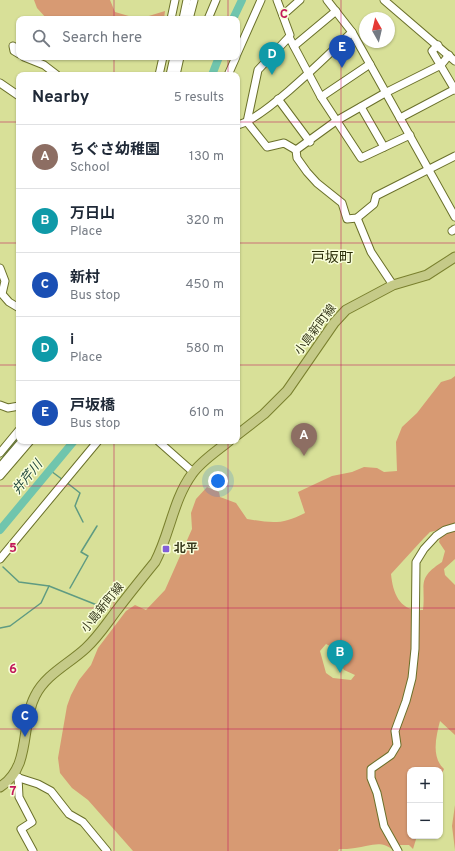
<!DOCTYPE html>
<meta charset="utf-8">
<style>
:root{--surface:#fff;--page:#f6f6f7;--text:#1f2937;--muted:#747a83;--line:#e0e1e3;--accent:#0b8043}
body{margin:0;font-family:Overpass,"Noto Sans JP",sans-serif;background:var(--page);color:var(--text)}
.controls{position:absolute;right:12px;bottom:12px;display:grid;overflow:hidden;border-radius:8px;box-shadow:0 1px 3px #0004}
.controls button{width:36px;height:36px;display:grid;place-items:center;padding:0;border:0;border-bottom:1px solid var(--line);background:var(--surface);color:var(--text);font:20px sans-serif}
.compass{position:absolute;left:359px;top:12px;width:36px;height:36px;border-radius:50%;background:var(--surface);box-shadow:0 1px 3px #0004;rotate:352deg}
.you{position:absolute;left:218px;top:481px;width:14px;height:14px;margin:-10px;border:3px solid #fff;border-radius:50%;background:#1a73e8;box-shadow:0 0 0 6px #1a73e833}
.badge{display:grid;place-items:center;width:26px;height:26px;border-radius:50%;background:var(--accent);color:#fff;font-size:13px;font-weight:700}
.pin{position:absolute;translate:-50% -33px;filter:drop-shadow(0 1px 2px #0008)}
.pin::after{content:'';position:absolute;top:21px;width:14px;height:12px;background:inherit;clip-path:polygon(0 0,100% 0,50% 100%)}
.list{margin:0;padding:0;list-style:none}
h2{display:flex;justify-content:space-between;align-items:center;height:52px;margin:0;padding:0 16px;font-size:17px}
h2 small{font-size:13px;font-weight:400;color:var(--muted)}
.list li{display:grid;grid-template-columns:26px 1fr auto;gap:12px;align-items:center;box-sizing:border-box;height:64px;padding:0 16px;border-top:1px solid var(--line)}
.list b{display:block;font-size:15px;white-space:nowrap}
.list p{margin:0;font-size:13px;white-space:nowrap;color:var(--muted)}
.list em{font-size:13px;font-style:normal;color:var(--muted)}
.icon{flex:none;width:22px;height:22px;fill:none;stroke:currentColor;stroke-width:2;stroke-linecap:round;stroke-linejoin:round}
.map{position:relative;flex:none;width:455px;height:851px;overflow:hidden}
.search{position:absolute;background:var(--surface);box-shadow:0 1px 3px #0004;left:16px;top:16px;width:224px;height:44px;display:flex;align-items:center;gap:10px;box-sizing:border-box;padding:0 14px;border-radius:8px;color:var(--muted);font-size:15px}
.panel{position:absolute;background:var(--surface);box-shadow:0 1px 3px #0004;left:16px;top:72px;width:224px;height:372px;border-radius:8px}
.map>svg:first-child{display:block}
</style>
<div class="map">
<svg width="455" height="851" viewBox="0 0 455 851">
<rect width="100%" height="100%" fill="#d8e098"/>
<g fill="#d79a73" fill-rule="evenodd">
<polygon points="34,0 110,0 115,12 139,19 165,11 164,19 47,19 37,8"/>
<path d="M455 376V559L444 569 445 575 455 585V735L440 721C436 737 431 757 444 769L440 778V770H410V836H417L413 849 409 845H400L398 851H394C382 839 370 846 355 848 350 849 344 849 339 849L338 851H133L88 800 72 788 60 773 58 758 67 706 71 695 79 680 91 665 98 648 126 611 135 605 146 610 165 590 192 529 191 513 196 499 207 487 219 492 220 497 236 503 247 519C272 523 282 525 305 513L298 492 332 476 352 472 364 467 377 468 384 472 397 471 396 442 402 427 417 413 441 382 451 379ZM439 530H442L439 542 445 551 442 562C416 579 426 584 423 610 400 612 393 594 391 574L424 538 430 532ZM326 644 332 647 344 670 355 675 351 680 333 678 326 673 320 651Z"/>
<polygon points="455,805 455,850 452,826"/>
</g>
<g fill="none" stroke-linecap="round" stroke-linejoin="round">
<g stroke="#5f9b82" stroke-width="1.5">
<polyline points="1,460 19,436"/>
<polyline points="51,471 63,480"/>
<polyline points="66,482 80,493 75,506 83,522"/>
<polyline points="3,567 19,582 49,586"/>
<polyline points="70,588 88,556 81,552 97,526"/>
<polyline points="0,628 10,626 41,603 49,586 102,607"/>
</g>
<g stroke="#70c5ad" stroke-width="8">
<polyline points="233,19 242,0"/>
<polyline points="212,75 219,57"/>
<polyline points="0,530 74,441"/>
</g>
<defs>
<g id="minor">
<polyline points="277,0 290,35 289,37 321,97 361,158 410,135"/>
<polyline points="327,0 352,32 455,217"/>
<polyline points="384,0 455,61"/>
<polyline points="283,15 300,0"/>
<polyline points="171,19 175,0"/>
<polyline points="183,19 187,0"/>
<polyline points="189,19 194,0"/>
<polyline points="208,19 216,0"/>
<polyline points="289,37 258,70 247,122 267,147 284,143 296,150"/>
<polyline points="438,45 432,51 455,90"/>
<polyline points="13,46 14,51 19,54"/>
<polyline points="294,46 336,11"/>
<polyline points="237,54 261,0"/>
<polyline points="24,57 44,65 57,75"/>
<polyline points="159,75 163,57"/>
<polyline points="170,75 174,57"/>
<polyline points="176,75 180,57"/>
<polyline points="228,75 236,57"/>
<polyline points="0,83 19,96"/>
<polyline points="321,97 370,64"/>
<polyline points="278,99 310,142"/>
<polyline points="361,107 384,147"/>
<polyline points="400,118 455,89"/>
<path d="M237 125C262 121 331 52 352 32"/>
<polyline points="296,150 297,158 307,172 317,183 342,203 347,219 357,218 374,204 376,196 455,156"/>
<polyline points="296,150 336,121 385,93 441,65 449,55"/>
<polyline points="357,218 371,252 393,285"/>
<polyline points="452,231 455,229"/>
<polyline points="0,268 5,281 2,294 9,302 19,308"/>
<polyline points="0,405 8,408 19,406"/>
<polyline points="158,441 193,472"/>
<polyline points="0,453 19,430"/>
<polyline points="0,467 22,441"/>
<polyline points="0,476 30,441"/>
<polyline points="0,559 98,441"/>
<polyline points="13,776 38,784 51,791 69,814 83,822 107,851"/>
<polyline points="18,777 19,797 32,822 21,829 33,851"/>
<polyline points="398,851 384,826 377,793 371,778 371,769 391,755 397,745 395,731 406,701 412,678 415,649 416,562 424,549 436,536 445,530 455,527"/>
</g>
<g id="major">
<polyline points="237,435 264,414 287,391 334,323 346,310 393,285 427,275 455,257"/>
<path d="M0 787C32 767 20 725 35 696 46 674 69 664 86 648 98 637 107 623 117 610 129 594 142 578 155 562 170 534 173 500 192 474 201 461 217 451 229 441"/>
</g>
</defs>
<use href="#minor" stroke="#6a702a" stroke-width="9"/>
<use href="#major" stroke="#7a802e" stroke-width="11"/>
<use href="#minor" stroke="#fff" stroke-width="7"/>
<use href="#major" stroke="#c5ca88" stroke-width="9"/>
</g>
<path fill="none" stroke="#c2185b" stroke-width="1" stroke-opacity="0.55" d="M114 0V19M228 0V19M341 0V851M114 57V75M228 57V75M0 122H19M237 122H455M0 243H19M237 243H455M0 365H19M237 365H455M114 441V851M228 441V851M0 486H455M0 608H455M0 729H455"/>
<rect fill="#825ed9" stroke="#f9feda" stroke-width="1.5" x="162" y="545" width="8" height="8" rx="2"/>
<g text-anchor="middle" dominant-baseline="central" stroke-width="3" stroke-linejoin="round" paint-order="stroke">
<g font-size="12" fill="#37391c" stroke="#f9feda">
<text transform="translate(316 330) rotate(-53)">小島新町線</text>
<text transform="translate(103 608) rotate(-51)">小島新町線</text>
</g>
<g font-size="12" font-weight="bold" fill="#37391c" stroke="#f9feda" text-anchor="start">
<text x="174" y="549">北平</text>
</g>
<g font-size="13" font-style="italic" fill="#21483d" stroke="#f9feda">
<text transform="translate(28 478) rotate(-51)">井芹川</text>
</g>
<g font-size="14" fill="#2a2d07" stroke="#f9feda">
<text x="332" y="258">戸坂町</text>
</g>
</g>
<g font-size="13" text-anchor="middle" font-weight="bold" fill="#c2185b" stroke="#f9feda" stroke-width="3" stroke-linejoin="round" paint-order="stroke">
<text x="284" y="18">C</text>
<text x="13" y="552">5</text>
<text x="13" y="673">6</text>
<text x="13" y="795">7</text>
</g>
</svg>
<div class="controls">
<button>+</button>
<button>−</button>
</div>
<svg class="compass" viewBox="-18 -18 36 36"><path d="M0-13l5 13h-10z" fill="#e53935"/><path d="M0 13l5-13h-10z" fill="#747a83"/></svg>
<div class="you"></div>
<div class="pin badge" style="left:304px;top:456px;background:#8d6e63">A</div>
<div class="pin badge" style="left:340px;top:673px;background:#0f9aa8">B</div>
<div class="pin badge" style="left:25px;top:737px;background:#1a4fb4">C</div>
<div class="pin badge" style="left:272px;top:75px;background:#0f9aa8">D</div>
<div class="pin badge" style="left:342px;top:68px;background:#1a4fb4">E</div>
<div class="search"><svg class="icon" aria-label="search" viewBox="0 0 24 24"><circle cx="10" cy="10" r="6"/><path d="M15 15l6 6"/></svg>Search here</div>
<section class="panel">
<h2>Nearby<small>5 results</small></h2>
<ul class="list">
<li><span class="badge" style="background:#8d6e63">A</span><div><b>ちぐさ幼稚園</b><p>School</p></div><em>130 m</em></li>
<li><span class="badge" style="background:#0f9aa8">B</span><div><b>万日山</b><p>Place</p></div><em>320 m</em></li>
<li><span class="badge" style="background:#1a4fb4">C</span><div><b>新村</b><p>Bus stop</p></div><em>450 m</em></li>
<li><span class="badge" style="background:#0f9aa8">D</span><div><b>i</b><p>Place</p></div><em>580 m</em></li>
<li><span class="badge" style="background:#1a4fb4">E</span><div><b>戸坂橋</b><p>Bus stop</p></div><em>610 m</em></li>
</ul>
</section>
</div>
